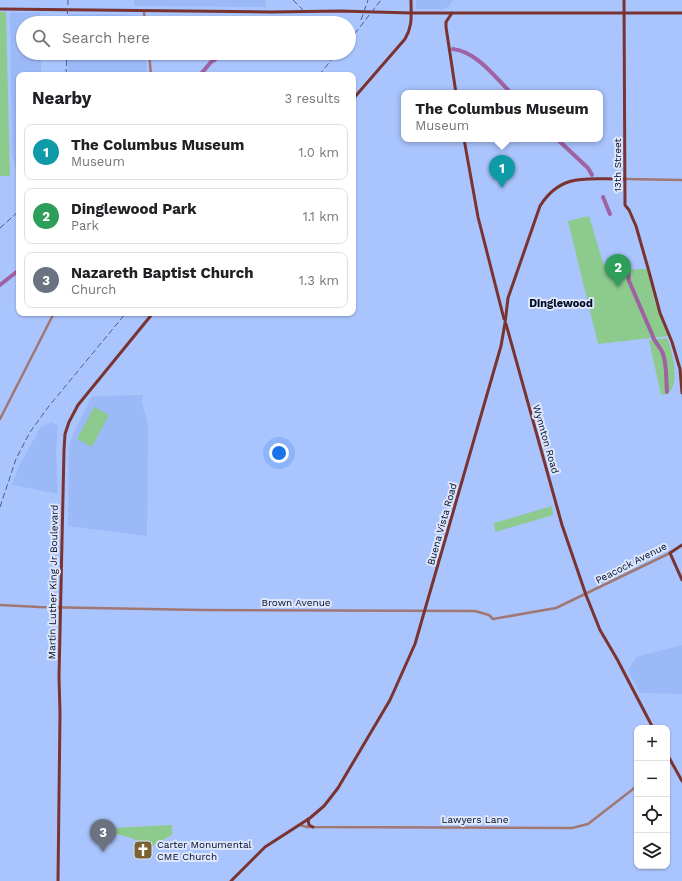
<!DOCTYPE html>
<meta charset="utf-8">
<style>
:root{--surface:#fff;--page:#f2f2f2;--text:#202124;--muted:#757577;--line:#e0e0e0;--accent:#7a6333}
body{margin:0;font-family:"Work Sans",sans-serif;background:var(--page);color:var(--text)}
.controls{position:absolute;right:12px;bottom:12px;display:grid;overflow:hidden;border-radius:8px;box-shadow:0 1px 3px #0004}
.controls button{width:36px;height:36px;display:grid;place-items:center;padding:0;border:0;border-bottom:1px solid var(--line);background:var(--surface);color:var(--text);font:20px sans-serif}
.you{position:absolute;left:279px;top:453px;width:14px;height:14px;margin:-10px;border:3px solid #fff;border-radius:50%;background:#1a73e8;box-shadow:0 0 0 6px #1a73e833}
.badge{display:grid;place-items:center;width:26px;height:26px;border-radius:50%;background:var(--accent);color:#fff;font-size:13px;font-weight:700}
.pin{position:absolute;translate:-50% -33px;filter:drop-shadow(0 1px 2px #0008)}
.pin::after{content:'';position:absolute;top:21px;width:14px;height:12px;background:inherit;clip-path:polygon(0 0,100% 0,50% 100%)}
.popup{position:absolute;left:401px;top:90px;width:202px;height:52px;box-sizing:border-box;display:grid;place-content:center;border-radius:8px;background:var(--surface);filter:drop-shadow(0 1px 3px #0005);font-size:13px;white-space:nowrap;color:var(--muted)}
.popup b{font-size:15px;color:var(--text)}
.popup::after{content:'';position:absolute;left:50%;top:100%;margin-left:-8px;border:8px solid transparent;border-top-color:var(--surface)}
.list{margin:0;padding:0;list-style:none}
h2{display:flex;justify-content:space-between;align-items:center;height:52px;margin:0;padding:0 16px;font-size:17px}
h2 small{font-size:13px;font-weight:400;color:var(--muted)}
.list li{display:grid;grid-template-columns:26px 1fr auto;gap:12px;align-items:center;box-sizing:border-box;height:56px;margin:0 8px 8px;padding:0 8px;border:1px solid var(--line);border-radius:8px}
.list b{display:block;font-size:15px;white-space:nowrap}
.list p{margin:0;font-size:13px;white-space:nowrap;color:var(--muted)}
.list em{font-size:13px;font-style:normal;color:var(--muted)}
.icon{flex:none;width:22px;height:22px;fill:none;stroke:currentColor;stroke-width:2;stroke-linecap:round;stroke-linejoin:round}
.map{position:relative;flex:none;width:682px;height:881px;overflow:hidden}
.search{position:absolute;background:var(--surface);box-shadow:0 1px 3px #0004;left:16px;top:16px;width:340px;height:44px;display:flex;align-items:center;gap:10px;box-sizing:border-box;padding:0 14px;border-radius:22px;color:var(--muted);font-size:15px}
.panel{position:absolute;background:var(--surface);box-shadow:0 1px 3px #0004;left:16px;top:72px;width:340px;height:244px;border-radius:8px}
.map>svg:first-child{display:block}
</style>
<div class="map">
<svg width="682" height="881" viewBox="0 0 682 881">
<rect width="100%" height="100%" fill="#aac5fe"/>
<g fill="#9cb9f7">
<polygon points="134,0 266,0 266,7 134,6"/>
<polygon points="416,0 453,0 448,7 443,9 416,9"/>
<polygon points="40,12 40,23 23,23 23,53 41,53 41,75 19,75 19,168 15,168 12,154 10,13"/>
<polygon points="68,14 113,14 141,16 142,23 68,23"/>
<polygon points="68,53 145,53 147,75 68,75"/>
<polygon points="143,395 142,402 146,417 148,427 147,536 68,526 69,448 72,437 90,399 93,396"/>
<polygon points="51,422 58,426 56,453 58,494 12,485 19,466 40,428"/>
<polygon points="682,645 682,694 640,693 628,671 636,657"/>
</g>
<g fill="#8dca8e">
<polygon points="0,12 6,12 10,176 0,176"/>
<path d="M589 216 603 263C616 274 632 268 647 269L655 303 668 336 598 344 568 221Z"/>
<path d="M667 338C674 354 682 396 661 395L649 340Z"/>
<polygon points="94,407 109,415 92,447 77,439"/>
<polygon points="552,506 553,515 495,532 494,523"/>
<polygon points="172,825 172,835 149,848 132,838 112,833 112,828"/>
</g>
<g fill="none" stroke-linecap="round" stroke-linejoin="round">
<g stroke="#9f62a2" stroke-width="4">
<path d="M453 49C477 52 495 77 511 93"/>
<polyline points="200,75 211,62 225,53"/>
<polyline points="557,139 588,168 592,175"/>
<polyline points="603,197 610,214"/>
<path d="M628 271 629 281 652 334C654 342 660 346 663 354 667 365 666 380 667 392"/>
<polyline points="0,285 19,270"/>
</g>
<g stroke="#a17773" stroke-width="2.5">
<polyline points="144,11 145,23"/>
<polyline points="149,53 151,75"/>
<polyline points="625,179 682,180"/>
<polyline points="0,419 54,313"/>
<polyline points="0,605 39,607 202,610 475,611 489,615 493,619 556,608 670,553"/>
<polyline points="300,825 307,827 572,828 588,824 637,786"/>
</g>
<g stroke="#7a3330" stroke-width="3">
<polyline points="624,0 625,205 629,210 636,226 648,268 660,313 672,342 680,369 682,393"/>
<polyline points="0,9 271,12 340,11 411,13 682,13"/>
<polyline points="452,13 446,22 446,27 456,93"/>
<path d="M353 99 405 39C413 25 411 16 411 0"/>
<polyline points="464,139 478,217 504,319"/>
<polyline points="506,324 562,525 586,595 600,630 617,659 653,728"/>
<polyline points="682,545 670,553 682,580"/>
<polyline points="667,754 682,781"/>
<polyline points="308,819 309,825 313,827"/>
<polyline points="58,881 60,713 59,677 64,450 65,434 69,422 78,405 153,313"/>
<path d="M231 881 265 847 310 818 324 806 338 788 390 700 415 644 501 346 505 323 508 298 540 206C562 171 590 180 625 179"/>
</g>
<g stroke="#4d5d84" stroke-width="1" stroke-dasharray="6 3" stroke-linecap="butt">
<polyline points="293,0 304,11"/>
<polyline points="361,20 368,0"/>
<polyline points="67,23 68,0"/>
<polyline points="349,41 381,0"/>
<polyline points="66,75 67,53"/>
<polyline points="319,75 337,53"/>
<polyline points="0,228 19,211"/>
<polyline points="0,507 16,459 30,432 49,406 126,313"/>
</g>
</g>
<defs>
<symbol id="church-square" viewBox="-11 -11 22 22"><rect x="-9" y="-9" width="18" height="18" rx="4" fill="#7a6333" stroke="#dce6fc"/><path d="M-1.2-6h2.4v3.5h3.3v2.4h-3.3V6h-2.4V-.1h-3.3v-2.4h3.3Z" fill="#fff"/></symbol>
</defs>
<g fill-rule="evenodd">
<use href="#church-square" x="132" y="839" width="22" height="22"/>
</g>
<g text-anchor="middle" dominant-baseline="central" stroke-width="4" stroke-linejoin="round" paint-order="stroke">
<g font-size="10" fill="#030b23" stroke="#dce6fc">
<text transform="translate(617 165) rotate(-90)">13th Street</text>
<text transform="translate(546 439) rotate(74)">Wynnton Road</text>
<text transform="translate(442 524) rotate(-74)">Buena Vista Road</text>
<text transform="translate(631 563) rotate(-27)">Peacock Avenue</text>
<text transform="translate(53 582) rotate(-89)">Martin Luther King Jr Boulevard</text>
<text x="296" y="602">Brown Avenue</text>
<text x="475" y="819">Lawyers Lane</text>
</g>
<g font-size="10" fill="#030b23" stroke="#dce6fc" text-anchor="start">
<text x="157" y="844">Carter Monumental<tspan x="157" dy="12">CME Church</tspan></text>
</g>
<g font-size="11" font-weight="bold" fill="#030b23" stroke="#dce6fc">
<text x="561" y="303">Dinglewood</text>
</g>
</g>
</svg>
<div class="controls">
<button>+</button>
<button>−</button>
<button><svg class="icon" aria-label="locate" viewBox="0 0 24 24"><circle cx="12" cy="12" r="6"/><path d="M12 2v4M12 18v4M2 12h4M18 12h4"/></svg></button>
<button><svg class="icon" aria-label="layers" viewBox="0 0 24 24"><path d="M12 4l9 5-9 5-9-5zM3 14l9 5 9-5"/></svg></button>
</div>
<div class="you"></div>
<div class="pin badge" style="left:502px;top:188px;background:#0f9aa8">1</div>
<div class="popup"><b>The Columbus Museum</b>Museum</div>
<div class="pin badge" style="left:618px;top:287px;background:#2e9e5b">2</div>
<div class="pin badge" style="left:103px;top:852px;background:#6b7280">3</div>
<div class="search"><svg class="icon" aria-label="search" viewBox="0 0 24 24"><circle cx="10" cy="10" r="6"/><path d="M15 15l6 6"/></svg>Search here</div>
<section class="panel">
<h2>Nearby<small>3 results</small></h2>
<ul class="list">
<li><span class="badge" style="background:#0f9aa8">1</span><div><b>The Columbus Museum</b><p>Museum</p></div><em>1.0 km</em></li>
<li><span class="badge" style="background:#2e9e5b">2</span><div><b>Dinglewood Park</b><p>Park</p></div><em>1.1 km</em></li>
<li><span class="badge" style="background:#6b7280">3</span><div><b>Nazareth Baptist Church</b><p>Church</p></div><em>1.3 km</em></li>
</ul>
</section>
</div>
